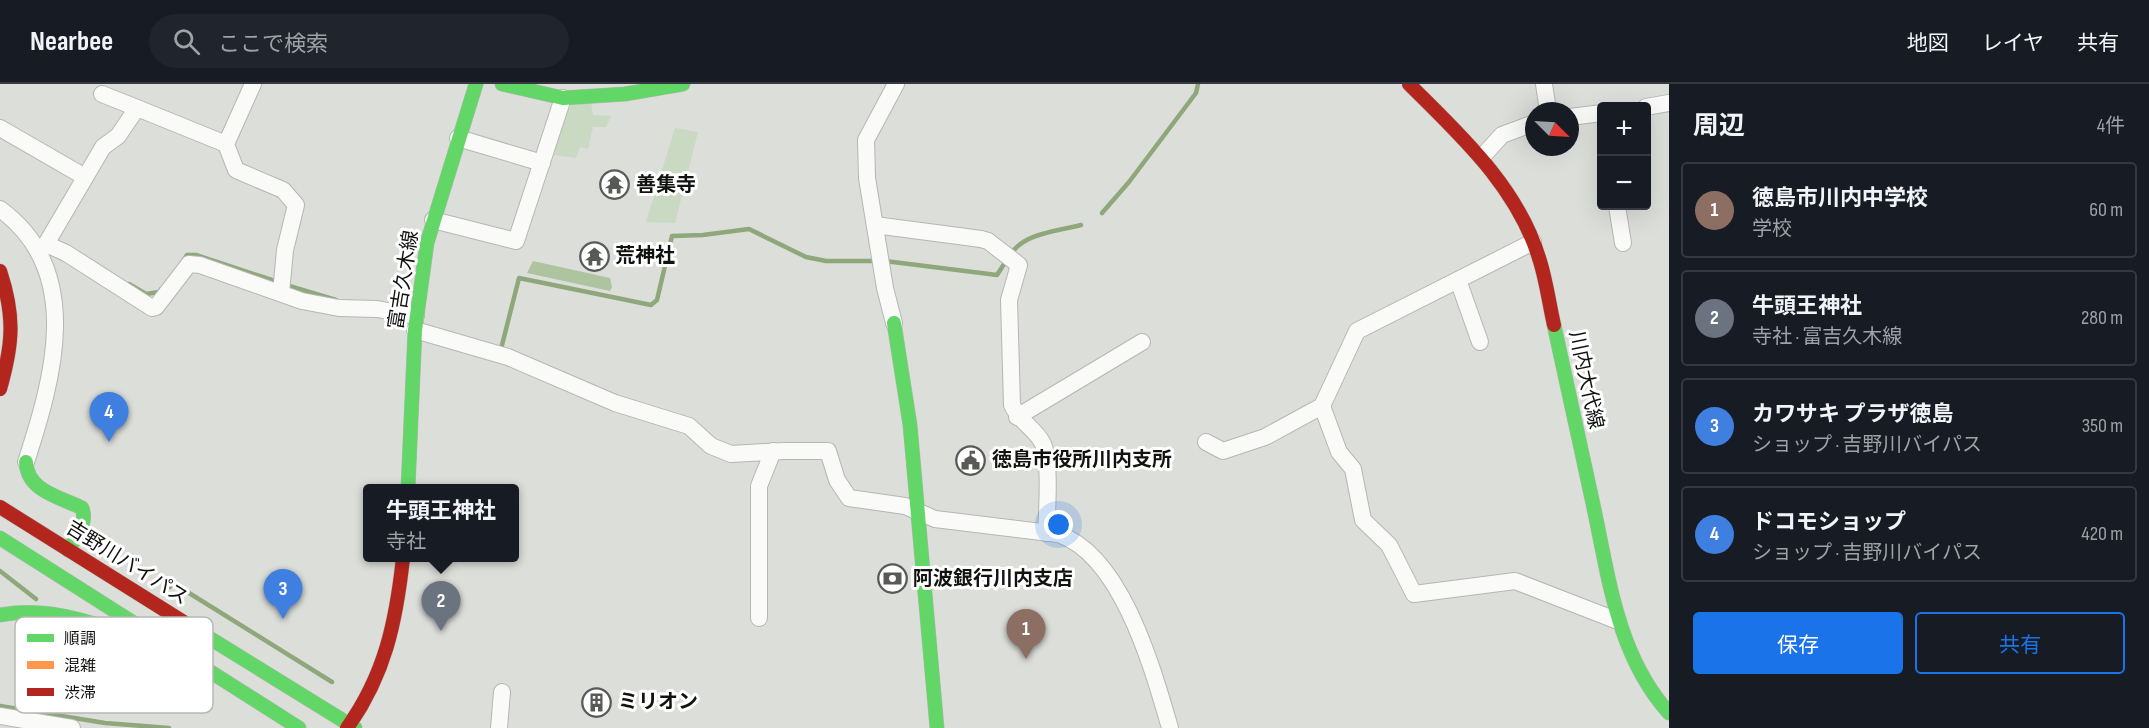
<!DOCTYPE html>
<html lang="ja">
<meta charset="utf-8">
<style>
:root{--surface:#171b24;--page:#20242c;--text:#f1f3f6;--muted:#9ea1a6;--line:#363941;--accent:#1a73e8}
body{margin:0;font-family:"Sofia Sans Condensed","Noto Sans JP",sans-serif;background:var(--page);color:var(--text)}
.controls{position:absolute;right:18px;top:18px;display:grid;overflow:hidden;border-radius:6px;box-shadow:0 6px 24px #0002}
.controls button{width:54px;height:54px;display:grid;place-items:center;padding:0;border:0;border-bottom:2px solid var(--line);background:var(--surface);color:var(--text);font:30px sans-serif}
.compass{position:absolute;left:1525px;top:18px;width:54px;height:54px;border-radius:50%;background:var(--surface);box-shadow:0 6px 24px #0002;rotate:114deg}
.you{position:absolute;left:1059px;top:441px;width:21px;height:21px;margin:-15px;border:4px solid #fff;border-radius:50%;background:#1a73e8;box-shadow:0 0 0 9px #1a73e833}
.badge{display:grid;place-items:center;width:39px;height:39px;border-radius:50%;background:var(--accent);color:#fff;font-size:20px;font-weight:700}
.pin{position:absolute;translate:-50% -50px;filter:drop-shadow(0 2px 3px #0008)}
.pin::after{content:'';position:absolute;top:32px;width:21px;height:18px;background:inherit;clip-path:polygon(0 0,100% 0,50% 100%)}
.popup{position:absolute;left:363px;top:400px;width:156px;height:78px;box-sizing:border-box;display:grid;place-content:center;border-radius:6px;background:var(--surface);filter:drop-shadow(0 2px 4px #0005);font-size:20px;white-space:nowrap;color:var(--muted)}
.popup b{font-size:22px;color:var(--text)}
.popup::after{content:'';position:absolute;left:50%;top:100%;margin-left:-12px;border:12px solid transparent;border-top-color:var(--surface)}
.list{margin:0;padding:0;list-style:none}
h2{display:flex;justify-content:space-between;align-items:center;height:78px;margin:0;padding:0 24px;font-size:26px}
h2 small{font-size:20px;font-weight:400;color:var(--muted)}
.list li{display:grid;grid-template-columns:39px 1fr auto;gap:18px;align-items:center;box-sizing:border-box;height:96px;margin:0 12px 12px;padding:0 12px;border:2px solid var(--line);border-radius:6px}
.list b{display:block;font-size:22px;white-space:nowrap}
.list p{margin:0;font-size:20px;white-space:nowrap;color:var(--muted)}
.list em{font-size:20px;font-style:normal;color:var(--muted)}
.actions{display:flex;gap:12px;padding:18px 24px}
.actions a{flex:1;padding:14px 0;border:2px solid var(--accent);border-radius:6px;text-align:center;font-size:21px;color:var(--accent)}
.actions .main{background:var(--accent);color:#fff}
.icon{flex:none;width:33px;height:33px;fill:none;stroke:currentColor;stroke-width:2;stroke-linecap:round;stroke-linejoin:round}
.map{position:relative;flex:none;width:1669px;height:644px;overflow:hidden}
header{display:flex;align-items:center;gap:36px;box-sizing:border-box;height:84px;padding:0 30px;background:var(--surface);border-bottom:2px solid var(--line)}
header strong{font-size:28px}
nav{display:flex;gap:33px;margin-inline-start:auto;font-size:21px}
.search{width:420px;height:54px;background:var(--page);display:flex;align-items:center;gap:15px;box-sizing:border-box;padding:0 21px;border-radius:33px;color:var(--muted);font-size:22px}
main{display:flex}
aside{flex:1;background:var(--surface)}
.map>svg:first-child{display:block}
</style>
<header>
<strong>Nearbee</strong>
<div class="search"><svg class="icon" aria-label="search" viewBox="0 0 24 24"><circle cx="10" cy="10" r="6"/><path d="M15 15l6 6"/></svg>ここで検索</div>
<nav><a>地図</a><a>レイヤ</a><a>共有</a></nav>
</header>
<main>
<div class="map">
<svg width="1669" height="644" viewBox="0 0 1669 644">
<rect width="100%" height="100%" fill="#dcdeda"/>
<g fill="#cad9c1">
<polygon points="591,19 593,31 611,32 606,43 593,43 588,65 580,63 576,74 553,71 563,34 572,21"/>
<polygon points="675,44 698,48 675,139 646,138"/>
</g>
<polygon fill="#aec4a0" points="533,177 610,194 612,203 610,207 527,189"/>
<g fill="none" stroke-linecap="round" stroke-linejoin="round">
<g stroke="#8ea87c" stroke-width="4.5">
<polyline points="1102,129 1129,98 1196,9 1198,0"/>
<path d="M1011 170C1024 149 1058 147 1081 141"/>
<polyline points="183,177 187,171 196,171 278,198"/>
<polyline points="885,177 997,191 1006,177"/>
<polyline points="129,200 146,210 159,208 161,205"/>
<polyline points="286,201 336,216"/>
<polyline points="501,265 519,194 651,221 657,216 672,152 703,151 749,145 806,173 826,177 877,177"/>
<polyline points="0,487 36,515"/>
<polyline points="170,503 173,499 332,598"/>
<path d="M43 549V553C71 557 95 570 120 582L123 578"/>
<polyline points="0,622 105,639 169,644"/>
</g>
<defs>
<g id="street">
<polyline points="253,0 226,60 236,86 283,106 296,121 285,166 281,209"/>
<polyline points="1544,0 1548,27"/>
<polyline points="102,10 137,24"/>
<polyline points="1646,23 1669,19"/>
<polyline points="1570,33 1602,29"/>
<polyline points="0,44 85,93"/>
<polyline points="458,54 542,79"/>
<polyline points="1482,73 1502,51 1534,39"/>
<polyline points="1617,122 1623,159"/>
<path d="M0 125C85 187 53 295 26 378"/>
<polyline points="433,136 516,157 563,14"/>
<path d="M875 141 981 155 988 157 1019 181 1009 216 1012 321C1019 337 1034 344 1042 358 1051 373 1047 430 1046 449"/>
<polyline points="46,160 103,63 118,52 137,24 226,60"/>
<polyline points="38,166 46,160 66,169 152,224 156,223 189,180 200,181 302,217 339,224 377,225 416,232"/>
<polyline points="1458,196 1480,258"/>
<polyline points="894,239 885,204 867,94 866,56 896,0"/>
<path d="M415 246 508 273 615 319 689 342 711 362 731 370 784 367H828L837 396 849 414 905 422 935 435 1058 450C1122 471 1153 586 1170 644"/>
<polyline points="1322,322 1339,368 1353,385 1363,436 1389,461 1414,510 1515,497 1618,537"/>
<polyline points="1017,333 1142,258"/>
<polyline points="1206,358 1223,367 1265,353 1322,322 1357,247 1533,158"/>
<polyline points="759,534 759,402 773,367"/>
<polyline points="0,632 72,644"/>
<polyline points="499,644 502,608"/>
</g>
<g id="fast">
<polyline points="502,0 563,14 625,10 683,0"/>
<polyline points="894,239 910,341 937,644"/>
<path d="M1554 241C1567 301 1580 360 1593 420 1609 494 1617 571 1669 629"/>
<path d="M26 378C27 407 60 413 82 424 88 440 76 453 68 466"/>
<polyline points="408,404 415,246 427,159 476,0"/>
<polyline points="0,454 299,644"/>
<path d="M0 531C47 522 89 538 134 552"/>
<polyline points="190,542 355,644"/>
</g>
<g id="jam">
<path d="M1409 0C1460 51 1517 102 1539 174 1546 195 1549 219 1554 241"/>
<path d="M0 187C15 232 13 260 0 305"/>
<polyline points="0,423 190,542"/>
<path d="M347 644C385 591 396 538 403 474"/>
</g>
</defs>
<use href="#street" stroke="#b5b7b4" stroke-width="18"/>
<use href="#fast" stroke="#b5b7b4" stroke-width="15"/>
<use href="#jam" stroke="#b5b7b4" stroke-width="15"/>
<use href="#street" stroke="#fafaf9" stroke-width="16"/>
<use href="#fast" stroke="#63d668" stroke-width="14"/>
<use href="#jam" stroke="#b3261e" stroke-width="14"/>
</g>
<defs>
<symbol id="temple-ring" viewBox="-11 -11 22 22"><circle r="9.5" fill="#fff" stroke="#585a57" stroke-width="1.5"/><path d="M0-6L5-2H3V0L6.5 2.5H4V6H1.5V3h-3V6H-4V2.5H-6.5L-3 0V-2H-5Z" fill="#585a57"/></symbol>
<symbol id="civic-ring" viewBox="-11 -11 22 22"><circle r="9.5" fill="#fff" stroke="#585a57" stroke-width="1.5"/><path d="M-.6-6.5H3V-4.5H.6V-3L4-1V1h2V6H-6V1h2V-1L-.6-3ZM-1.2 2.5V6h2.4V2.5Z" fill="#585a57"/></symbol>
<symbol id="bank-ring" viewBox="-11 -11 22 22"><circle r="9.5" fill="#fff" stroke="#585a57" stroke-width="1.5"/><path d="M-6-4H6V4H-6ZM0-2.3a2.3 2.3 0 1 0 0 4.6a2.3 2.3 0 1 0 0-4.6Z" fill="#585a57"/></symbol>
<symbol id="building-ring" viewBox="-11 -11 22 22"><circle r="9.5" fill="#fff" stroke="#585a57" stroke-width="1.5"/><path d="M-4-6H4V6H1V3H-1V6H-4ZM-2.5-4.3h1.7v1.8h-1.7ZM.8-4.3h1.7v1.8H.8ZM-2.5-1h1.7V.8h-1.7ZM.8-1h1.7V.8H.8Z" fill="#585a57"/></symbol>
</defs>
<g fill-rule="evenodd">
<use href="#temple-ring" x="598" y="84" width="33" height="33"/>
<use href="#temple-ring" x="578" y="156" width="33" height="33"/>
<use href="#civic-ring" x="954" y="360" width="33" height="33"/>
<use href="#bank-ring" x="876" y="478" width="33" height="33"/>
<use href="#building-ring" x="580" y="602" width="33" height="33"/>
</g>
<g text-anchor="middle" dominant-baseline="central" stroke-width="6" stroke-linejoin="round" paint-order="stroke">
<g font-size="20" font-weight="bold" fill="#111310" stroke="#fff" text-anchor="start">
<text x="636" y="101">善集寺</text>
<text x="615" y="172">荒神社</text>
<text x="992" y="376">徳島市役所川内支所</text>
<text x="913" y="495">阿波銀行川内支店</text>
<text x="618" y="618">ミリオン</text>
</g>
<g font-size="20" fill="#111310" stroke="#fff">
<text transform="translate(404 196) rotate(-81)">富吉久木線</text>
<text transform="translate(1586 296) rotate(78)">川内大代線</text>
<text transform="translate(127 479) rotate(32)">吉野川バイパス</text>
</g>
</g>
<rect x="15" y="533" width="198" height="96" rx="9" fill="#fff" stroke="#b8b8b7" stroke-width="1.5"/>
<rect x="27" y="550" width="27" height="8" fill="#63d668"/>
<rect x="27" y="577" width="27" height="8" fill="#ff974d"/>
<rect x="27" y="604" width="27" height="8" fill="#b3261e"/>
<g font-size="16" fill="#111310">
<text x="64" y="560">順調</text>
<text x="64" y="587">混雑</text>
<text x="64" y="614">渋滞</text>
</g>
</svg>
<div class="controls">
<button>+</button>
<button>−</button>
</div>
<svg class="compass" viewBox="-18 -18 36 36"><path d="M0-13l5 13h-10z" fill="#e53935"/><path d="M0 13l5-13h-10z" fill="#9ea1a6"/></svg>
<div class="you"></div>
<div class="pin badge" style="left:1026px;top:575px;background:#8d6e63">1</div>
<div class="pin badge" style="left:441px;top:547px;background:#6b7280">2</div>
<div class="popup"><b>牛頭王神社</b>寺社</div>
<div class="pin badge" style="left:283px;top:535px;background:#3f7fe0">3</div>
<div class="pin badge" style="left:109px;top:358px;background:#3f7fe0">4</div>
</div>
<aside>
<h2>周辺<small>4件</small></h2>
<ul class="list">
<li><span class="badge" style="background:#8d6e63">1</span><div><b>徳島市川内中学校</b><p>学校</p></div><em>60 m</em></li>
<li><span class="badge" style="background:#6b7280">2</span><div><b>牛頭王神社</b><p>寺社 · 富吉久木線</p></div><em>280 m</em></li>
<li><span class="badge" style="background:#3f7fe0">3</span><div><b>カワサキ プラザ徳島</b><p>ショップ · 吉野川バイパス</p></div><em>350 m</em></li>
<li><span class="badge" style="background:#3f7fe0">4</span><div><b>ドコモショップ</b><p>ショップ · 吉野川バイパス</p></div><em>420 m</em></li>
</ul>
<div class="actions"><a class="main">保存</a><a>共有</a></div>
</aside>
</main>
